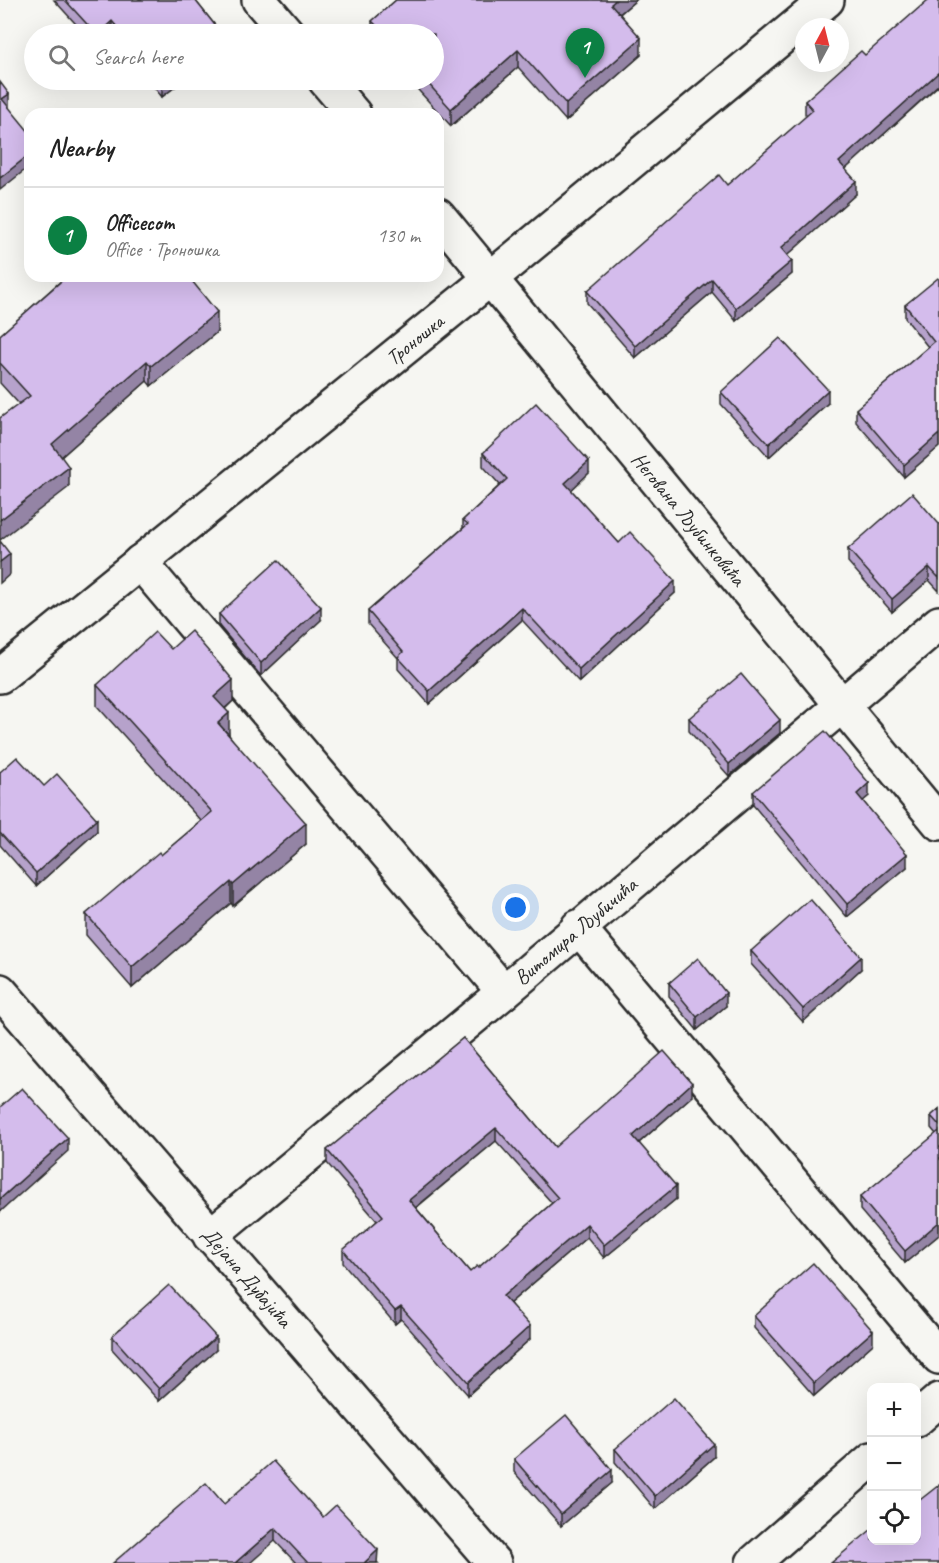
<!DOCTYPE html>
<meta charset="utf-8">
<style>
:root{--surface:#fff;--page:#f2f2f2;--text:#222;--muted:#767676;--line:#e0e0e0;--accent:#0b8043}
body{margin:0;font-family:Caveat,sans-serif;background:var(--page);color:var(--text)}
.controls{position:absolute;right:18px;bottom:18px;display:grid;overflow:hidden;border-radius:12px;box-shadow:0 6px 24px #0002}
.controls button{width:54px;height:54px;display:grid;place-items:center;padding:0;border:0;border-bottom:2px solid var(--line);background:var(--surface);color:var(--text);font:30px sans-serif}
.compass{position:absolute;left:795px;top:18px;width:54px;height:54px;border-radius:50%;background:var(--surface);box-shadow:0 6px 24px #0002;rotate:7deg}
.you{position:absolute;left:516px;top:908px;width:21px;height:21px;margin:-15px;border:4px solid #fff;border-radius:50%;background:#1a73e8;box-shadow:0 0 0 9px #1a73e833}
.badge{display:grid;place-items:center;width:39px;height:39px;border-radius:50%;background:var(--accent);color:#fff;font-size:20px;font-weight:700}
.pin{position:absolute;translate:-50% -50px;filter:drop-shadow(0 2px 3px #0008)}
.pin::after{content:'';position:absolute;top:32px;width:21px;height:18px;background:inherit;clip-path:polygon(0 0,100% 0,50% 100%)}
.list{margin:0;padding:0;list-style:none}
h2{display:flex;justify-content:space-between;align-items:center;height:78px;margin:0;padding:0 24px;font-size:26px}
h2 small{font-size:20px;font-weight:400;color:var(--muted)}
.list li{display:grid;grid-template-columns:39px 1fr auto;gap:18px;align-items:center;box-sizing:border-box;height:96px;padding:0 24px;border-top:2px solid var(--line)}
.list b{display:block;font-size:22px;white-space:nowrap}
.list p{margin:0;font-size:20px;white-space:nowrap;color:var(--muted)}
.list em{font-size:20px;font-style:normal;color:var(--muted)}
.icon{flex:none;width:33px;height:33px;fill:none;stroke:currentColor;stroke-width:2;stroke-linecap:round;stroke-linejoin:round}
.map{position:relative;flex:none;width:939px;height:1563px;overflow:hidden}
.search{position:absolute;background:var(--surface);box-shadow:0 6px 24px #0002;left:24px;top:24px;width:420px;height:66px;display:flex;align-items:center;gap:15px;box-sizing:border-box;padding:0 21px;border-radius:33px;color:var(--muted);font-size:22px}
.panel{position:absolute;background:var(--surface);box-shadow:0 6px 24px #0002;left:24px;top:108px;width:420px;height:174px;border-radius:18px}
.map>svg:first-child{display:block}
</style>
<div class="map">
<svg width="939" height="1563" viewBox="0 0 939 1563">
<rect width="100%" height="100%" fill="#f6f6f2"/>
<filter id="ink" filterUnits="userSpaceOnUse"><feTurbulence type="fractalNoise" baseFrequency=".0167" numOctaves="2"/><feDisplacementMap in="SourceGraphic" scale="12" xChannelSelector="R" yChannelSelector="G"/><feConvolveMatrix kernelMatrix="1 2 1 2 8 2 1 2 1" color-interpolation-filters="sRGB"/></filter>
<g filter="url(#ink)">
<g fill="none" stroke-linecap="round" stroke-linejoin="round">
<defs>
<g id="street">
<polyline points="259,0 288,34"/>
<polyline points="325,80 354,114"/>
<path id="s1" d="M438 215 939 823"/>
<polyline points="140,562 504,992"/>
<path id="s2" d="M0 676 491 278 827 0"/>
<polyline points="578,927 939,1357"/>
<path id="s3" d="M0 991 494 1563"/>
<path id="s4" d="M210 1236 504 992 939 623"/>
<polyline points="916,1420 939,1400"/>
<polyline points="753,1563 872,1459"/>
</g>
</defs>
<use href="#street" stroke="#2b2b2b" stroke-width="38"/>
<use href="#street" stroke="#f6f6f2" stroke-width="33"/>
</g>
<g fill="#b6a2cb" stroke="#2b2b2b" stroke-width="1.5" fill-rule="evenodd">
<polygon points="54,0 195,0 222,34 85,34"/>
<polygon points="396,0 636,0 620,14 641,55 566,121 518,67 451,126 409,80 434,80 434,34 372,34 372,21"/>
<polygon points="939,0 939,85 845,169 856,194 787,255 792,274 736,321 712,292 635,358 587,303 587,291 727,185 807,116 805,114 805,101"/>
<polygon points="148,80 184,80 162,97"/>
<polygon points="63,276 188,276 217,332 151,386 147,381 61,457 69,487 19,404 0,383 0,335 63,279"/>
<polygon points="939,279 939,447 904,477 856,422 856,409 928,347 905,318 905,305"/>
<polygon points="721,392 828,403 769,457 721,404"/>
<polygon points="483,453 589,473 571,490 619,543 675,593 579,682 522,620 429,704 398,669 398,658 368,624 368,611 463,528 463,520 500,485 483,466"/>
<polygon points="939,524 939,591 929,580 892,612 848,562 848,549"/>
<polygon points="219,614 321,620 261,676 219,626"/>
<polygon points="171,649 233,701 225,709 229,735 306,844 233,906 231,903 132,988 86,935 86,914 161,855 201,821 97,706 97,685"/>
<polygon points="689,718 780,733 729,776 689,731"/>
<polygon points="0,772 97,831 36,886 0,845"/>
<polygon points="753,792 869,796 863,801 907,867 847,917 753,805"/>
<polygon points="751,951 861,969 803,1022 751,964"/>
<polygon points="669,983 726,1006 697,1030 669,996"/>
<path d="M463 1038 555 1147 692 1096 639 1143 676 1199 604 1258 587 1237 510 1303 530 1339 468 1395 401 1319 395 1324 343 1263V1250L377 1221 327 1163V1150ZM496 1141 552 1203 478 1268 470 1272 416 1208Z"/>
<polygon points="939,1109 939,1235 905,1263 860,1210 860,1197 936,1134 931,1128 931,1116"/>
<polygon points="754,1316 873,1344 814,1396 754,1328"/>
<polygon points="112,1336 216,1350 159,1401 112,1349"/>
<polygon points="615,1449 714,1457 655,1509 615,1462"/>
<polygon points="514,1459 612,1483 561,1526 514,1472"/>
<polygon points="224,1504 323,1517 378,1563 296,1563 275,1541"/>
</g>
<g fill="#9484a5" stroke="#2b2b2b" stroke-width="1.5">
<polygon points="616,0 636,0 611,21 611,4"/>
<polygon points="112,21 112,34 98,34"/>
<polygon points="641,38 641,55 566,121 566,104"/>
<polygon points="518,50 518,67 451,126 451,109"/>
<polygon points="939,72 939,84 839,175 839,162"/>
<polygon points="168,80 184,80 162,97 162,84"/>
<polygon points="9,94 9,107 2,112 2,99"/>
<polygon points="30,154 30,166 0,190 0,178"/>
<polygon points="856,181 856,194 781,261 781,248"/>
<polygon points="792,261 792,274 736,321 736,308"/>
<polygon points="712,279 712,292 635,358 635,346"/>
<polygon points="217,312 217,332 151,386 151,366"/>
<polygon points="147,361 147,381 52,465 52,444"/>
<polygon points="828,390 828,403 769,457 769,444"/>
<polygon points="939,434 939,447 904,477 904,465"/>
<polygon points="589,461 589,473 565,496 565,483"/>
<polygon points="69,467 69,487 0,540 0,520"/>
<polygon points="10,554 10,574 0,583 0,562"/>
<polygon points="929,567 929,580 892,612 892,599"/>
<polygon points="675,581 675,593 579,682 579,669"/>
<polygon points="321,607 321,620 261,676 261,663"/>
<polygon points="522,608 522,620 429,704 429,691"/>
<polygon points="233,680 233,701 214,718 214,697"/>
<polygon points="229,713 229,735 218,723"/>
<polygon points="780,720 780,733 729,776 729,764"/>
<polygon points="869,783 869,796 857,806 857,794"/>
<polygon points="97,819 97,831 36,886 36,873"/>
<polygon points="306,823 306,844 233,906 233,885"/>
<polygon points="907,854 907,867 847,917 847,904"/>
<polygon points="231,882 231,903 132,988 132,967"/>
<polygon points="861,957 861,969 803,1022 803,1009"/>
<polygon points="726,993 726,1006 697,1030 697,1017"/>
<polygon points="692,1083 692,1096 633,1148 633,1136"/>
<polygon points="496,1128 496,1141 409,1213 409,1200"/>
<polygon points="68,1138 68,1151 0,1212 0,1199"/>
<polygon points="676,1186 676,1199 604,1258 604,1245"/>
<polygon points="939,1222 939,1235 905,1263 905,1251"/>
<polygon points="587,1224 587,1237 503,1309 503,1296"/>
<polygon points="401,1307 401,1319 395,1324 395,1311"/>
<polygon points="530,1326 530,1339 468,1395 468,1382"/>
<polygon points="873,1331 873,1344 814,1396 814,1383"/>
<polygon points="216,1337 216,1350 159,1401 159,1389"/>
<polygon points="714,1444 714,1457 655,1509 655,1496"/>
<polygon points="612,1470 612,1483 561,1526 561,1514"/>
<polygon points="275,1528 275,1541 250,1563 235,1563"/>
<polygon points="378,1550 377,1563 364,1563"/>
</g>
<g fill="#d4bcec" stroke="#2b2b2b" stroke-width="1.5" fill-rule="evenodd">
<polygon points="65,0 195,0 222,34 123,34 112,21 98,34 96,34"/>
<polygon points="396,0 616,0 611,4 641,38 566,104 518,50 451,109 425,80 434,80 434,34 385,34 372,21"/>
<polygon points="928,0 939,0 939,72 839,162 856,181 781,248 792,261 736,308 712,279 635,346 587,291 719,175 727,185 813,110 805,101 861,51 865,55"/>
<polygon points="158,80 168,80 162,84"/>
<polygon points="0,82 9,94 2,99 30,133 30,154 0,178"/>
<polygon points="67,276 188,276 217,312 151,366 147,361 52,444 69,467 0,520 0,418 30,396 0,363 0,335"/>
<polygon points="938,278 939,279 939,434 904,465 856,409 934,342 905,305"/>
<polygon points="780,338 828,390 769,444 721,392"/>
<polygon points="536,403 589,461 565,483 619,543 630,532 675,581 579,669 522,608 429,691 398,657 403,652 368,611 468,524 463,520 507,479 483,453"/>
<polygon points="912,493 939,524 939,578 929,567 892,599 848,549"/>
<polygon points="0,541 10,554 0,562"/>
<polygon points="278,560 321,607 261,663 219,614"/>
<polygon points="191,631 233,680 214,697 229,713 218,723 306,823 233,885 231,882 132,967 86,914 159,852 161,855 212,812 97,685 155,632 171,649"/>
<polygon points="741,674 780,720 729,764 689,718"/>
<polygon points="825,731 869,783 857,794 907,854 847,904 753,792"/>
<polygon points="17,757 44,786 57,774 97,819 36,873 0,833 0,772"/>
<polygon points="810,899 861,957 803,1009 751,951"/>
<polygon points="698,958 726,993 697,1017 669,983"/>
<path d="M463 1038 555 1147 664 1051 692 1083 633 1136 676 1186 604 1245 587 1224 503 1296 530 1326 468 1382 401 1307 395 1311 343 1250 383 1216 327 1150ZM496 1128 558 1198 478 1268 477 1266 470 1272 409 1200Z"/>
<polygon points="22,1088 68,1138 0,1199 0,1107"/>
<polygon points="939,1109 939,1125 931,1116"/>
<polygon points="939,1131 939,1222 905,1251 860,1197"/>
<polygon points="813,1263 873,1331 814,1383 754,1316"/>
<polygon points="169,1285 216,1337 159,1389 112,1336"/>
<polygon points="674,1398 714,1444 655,1496 615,1449"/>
<polygon points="566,1415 612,1470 561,1514 514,1459"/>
<polygon points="273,1461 323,1517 336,1505 378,1550 364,1563 308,1563 275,1528 235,1563 113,1563 206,1483 224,1504"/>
<polygon points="939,1485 939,1563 831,1563 872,1529 872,1540 916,1540 916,1503"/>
</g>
</g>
<g text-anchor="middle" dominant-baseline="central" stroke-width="4.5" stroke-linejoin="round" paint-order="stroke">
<g font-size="21" fill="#2b2b2b" stroke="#f6f6f2">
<text stroke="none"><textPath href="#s2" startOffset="534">Троношка</textPath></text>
<text stroke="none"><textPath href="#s1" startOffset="394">Негована Љубинковића</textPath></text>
<text stroke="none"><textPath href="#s4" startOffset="476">Витомира Љубичића</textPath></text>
<text stroke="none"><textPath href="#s3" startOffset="378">Дејана Дубајића</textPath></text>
</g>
</g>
</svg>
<div class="controls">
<button>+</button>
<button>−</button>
<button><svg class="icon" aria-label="locate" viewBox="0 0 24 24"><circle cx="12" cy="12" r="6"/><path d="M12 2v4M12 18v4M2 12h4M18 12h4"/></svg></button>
</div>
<svg class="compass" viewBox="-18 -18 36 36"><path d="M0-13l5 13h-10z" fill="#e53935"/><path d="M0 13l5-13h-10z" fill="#767676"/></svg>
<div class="you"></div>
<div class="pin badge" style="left:585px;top:78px">1</div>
<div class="search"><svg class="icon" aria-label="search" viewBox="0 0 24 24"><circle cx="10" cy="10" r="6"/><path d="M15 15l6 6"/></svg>Search here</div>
<section class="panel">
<h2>Nearby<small></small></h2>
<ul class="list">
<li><span class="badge">1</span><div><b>Officecom</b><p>Office · Троношка</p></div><em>130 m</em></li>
</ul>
</section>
</div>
